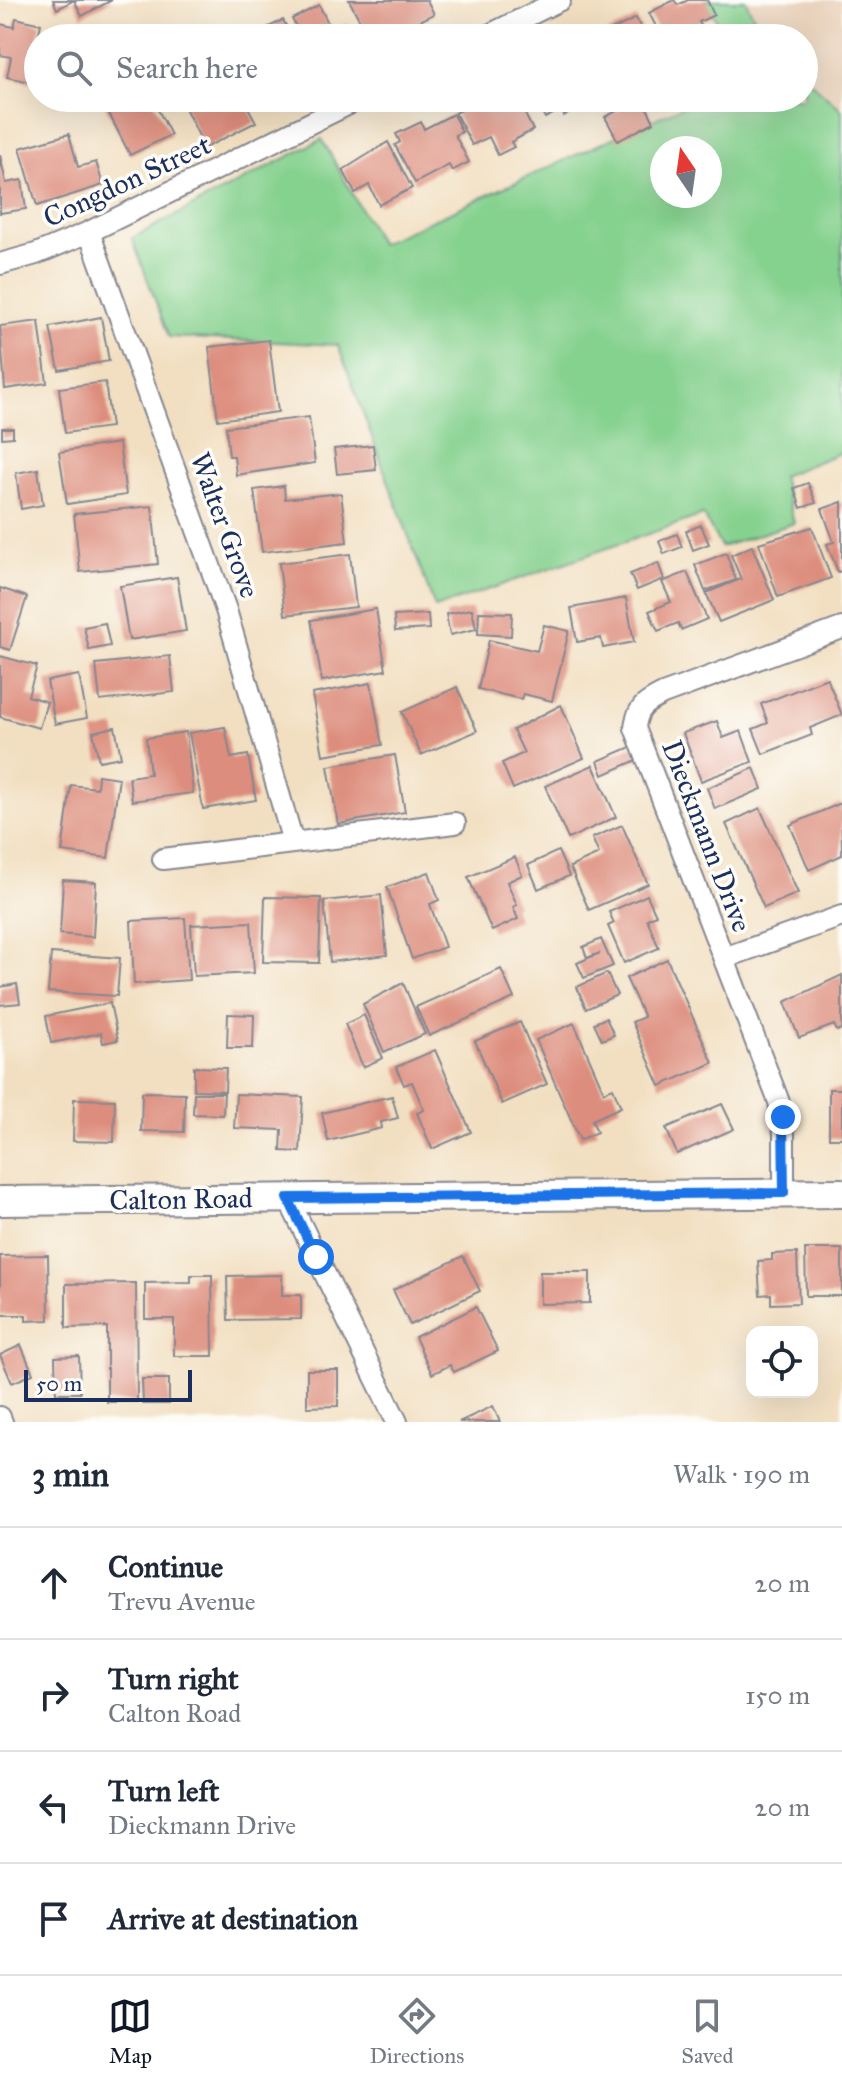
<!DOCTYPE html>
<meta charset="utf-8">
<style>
:root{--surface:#fff;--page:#f2f2f3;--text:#1f2937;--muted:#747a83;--line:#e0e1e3;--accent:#111827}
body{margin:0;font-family:"IM FELL Great Primer",serif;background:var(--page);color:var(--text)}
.controls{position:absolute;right:24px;bottom:24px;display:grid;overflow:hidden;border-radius:16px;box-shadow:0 8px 32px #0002}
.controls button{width:72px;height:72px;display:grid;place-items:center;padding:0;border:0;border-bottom:2px solid var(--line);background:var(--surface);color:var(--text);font:40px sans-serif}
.compass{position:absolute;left:650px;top:136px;width:72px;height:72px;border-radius:50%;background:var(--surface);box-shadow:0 8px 32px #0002;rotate:347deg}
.scale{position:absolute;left:24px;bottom:20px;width:168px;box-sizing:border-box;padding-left:8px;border:4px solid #1b2f5e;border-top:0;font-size:22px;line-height:28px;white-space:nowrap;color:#1b2f5e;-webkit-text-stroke:6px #fdfcf7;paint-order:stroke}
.stop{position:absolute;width:24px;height:24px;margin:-18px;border:6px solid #1a73e8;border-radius:50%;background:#fff}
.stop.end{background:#1a73e8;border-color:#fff;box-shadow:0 2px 8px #0008}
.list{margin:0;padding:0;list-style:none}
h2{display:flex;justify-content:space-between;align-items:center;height:104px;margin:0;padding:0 32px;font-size:34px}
h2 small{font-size:26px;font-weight:400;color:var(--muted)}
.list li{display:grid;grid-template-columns:52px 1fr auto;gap:24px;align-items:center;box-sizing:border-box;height:112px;padding:0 32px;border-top:2px solid var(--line)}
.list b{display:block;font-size:30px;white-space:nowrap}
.list p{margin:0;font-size:26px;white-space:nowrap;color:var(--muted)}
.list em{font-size:26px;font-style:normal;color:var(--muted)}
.icon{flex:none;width:44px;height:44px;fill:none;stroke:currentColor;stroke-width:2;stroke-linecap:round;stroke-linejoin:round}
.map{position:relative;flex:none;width:842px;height:1422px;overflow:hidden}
.search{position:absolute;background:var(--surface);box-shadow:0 8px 32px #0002;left:24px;right:24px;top:24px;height:88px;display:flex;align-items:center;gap:20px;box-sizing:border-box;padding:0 28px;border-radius:44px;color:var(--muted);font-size:30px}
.sheet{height:552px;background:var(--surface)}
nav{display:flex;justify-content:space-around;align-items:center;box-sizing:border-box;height:112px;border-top:2px solid var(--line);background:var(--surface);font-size:22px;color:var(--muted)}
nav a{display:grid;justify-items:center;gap:4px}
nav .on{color:var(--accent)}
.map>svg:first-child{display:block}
</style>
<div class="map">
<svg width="842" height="1422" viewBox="0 0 842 1422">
<rect width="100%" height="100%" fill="#fdfcf7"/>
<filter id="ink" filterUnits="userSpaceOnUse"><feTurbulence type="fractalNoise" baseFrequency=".0125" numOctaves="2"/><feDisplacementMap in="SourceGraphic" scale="16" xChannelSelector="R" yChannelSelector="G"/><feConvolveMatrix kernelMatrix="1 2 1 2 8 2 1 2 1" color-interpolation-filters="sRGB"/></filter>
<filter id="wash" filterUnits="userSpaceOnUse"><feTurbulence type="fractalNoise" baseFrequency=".006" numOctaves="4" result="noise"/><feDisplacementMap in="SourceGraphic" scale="32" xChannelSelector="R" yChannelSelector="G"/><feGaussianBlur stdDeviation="1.8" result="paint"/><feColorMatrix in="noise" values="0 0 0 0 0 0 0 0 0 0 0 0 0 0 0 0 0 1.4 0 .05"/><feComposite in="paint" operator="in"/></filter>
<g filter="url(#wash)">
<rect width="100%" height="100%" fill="#f2dfc1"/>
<polygon fill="#e7cfb7" points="745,0 842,0 842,110 804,76 804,38 765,38"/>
<g fill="#85d18e" stroke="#508076" stroke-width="2" fill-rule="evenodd">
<polygon points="705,0 745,0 765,38 727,38"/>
<path d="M804 76 842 110V452L782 476 794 523 721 547 703 515 435 608 338 345 169 337 132 238 322 139 380 244 701 98H804ZM662 148H710V196H662Z"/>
</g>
<g id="blocks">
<g fill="#dd8d7d">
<polygon points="53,0 112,0 82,16 74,0 57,9"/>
<polygon points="349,0 427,0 434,14 395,33 397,38 369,38"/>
<polygon points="674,0 678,5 688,0 707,0 714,15 699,22 704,31 691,38 662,38 649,13"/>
<polygon points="319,5 332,31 348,23 355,38 302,38 292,19"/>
<polygon points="16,18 41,24 36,46 38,84 7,77 11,57 0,55 0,24 14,27"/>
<polygon points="636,18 646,38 611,38 608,32"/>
<polygon points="283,20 293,38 246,38"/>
<polygon points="101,98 152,98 171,135 130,155"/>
<polygon points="180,98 243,98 256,122 205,148"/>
<polygon points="485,98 517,98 533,130 511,142 514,147 498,155 489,137 472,145 455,113"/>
<polygon points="535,98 588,98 591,103 564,116 561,110 545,118"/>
<polygon points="642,98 654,122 618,141 605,117"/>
<polygon points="453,114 462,132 455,135 469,162 452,171 449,165 415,183 395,145 400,142 396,134 421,122 424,129"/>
<polygon points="69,134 78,167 96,162 103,185 37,206 20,148"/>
<polygon points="388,142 412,188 379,205 369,185 355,193 343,170"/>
<polygon points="0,155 6,183 22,180 26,209 0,213"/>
<polygon points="101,317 109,361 59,370 50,327"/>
<polygon points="39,321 47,383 5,389 0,326"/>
<polygon points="269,340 278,412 218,420 209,347"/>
<polygon points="105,382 111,427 65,433 59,388"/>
<polygon points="309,417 315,463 236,475 234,456 229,456 226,427"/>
<polygon points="2,428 13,428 13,437 2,438"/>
<polygon points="119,443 126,495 67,504 59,452"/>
<polygon points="373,445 376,470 337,474 334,449"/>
<polygon points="38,469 43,505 21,509 16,473"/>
<polygon points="808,483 816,503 801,508 794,488"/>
<polygon points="284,486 285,499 341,493 347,542 262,552 254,490"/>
<polygon points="842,502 842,571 838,572 827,544 834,542 822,509"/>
<polygon points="152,506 158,564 80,572 74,514"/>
<polygon points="701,525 709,544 693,550 686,531"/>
<polygon points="812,527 831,578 778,597 759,543"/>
<polygon points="677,534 682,547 664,554 659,541"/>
<polygon points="752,546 774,600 719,622 706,593 741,579 731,555"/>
<polygon points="726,553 736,580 705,591 695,565"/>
<polygon points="350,554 356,607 285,615 279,563"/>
<polygon points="658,563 664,579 637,590 630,574"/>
<polygon points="687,572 707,619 681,630 678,623 658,631 649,611 671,602 662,582"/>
<polygon points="177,577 186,631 129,640 120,586"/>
<polygon points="0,588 27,597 10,650 0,647"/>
<polygon points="626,598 634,642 603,648 601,638 577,642 571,608"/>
<polygon points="376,609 386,670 322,681 311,620"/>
<polygon points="472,609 476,629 450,635 446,614"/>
<polygon points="479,612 512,613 511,636 478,634"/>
<polygon points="428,614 429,629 395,631 394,616"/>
<polygon points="105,623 110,646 89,650 84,627"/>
<polygon points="544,625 569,631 552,701 523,694 521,699 478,689 489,640 537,651"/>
<polygon points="0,656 37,666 28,696 47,702 39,728 0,717"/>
<polygon points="170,656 174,692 100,701 96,664"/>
<polygon points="79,675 87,718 55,724 47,681"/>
<polygon points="827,678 842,715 810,728 812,735 763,754 753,729 768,723 761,704"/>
<polygon points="371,683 382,745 323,755 312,694"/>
<polygon points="457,687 477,731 421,755 402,712"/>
<polygon points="561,705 584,758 513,789 502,763 524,753 513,730"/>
<polygon points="717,721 723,738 741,731 752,762 701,781 683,733"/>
<polygon points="115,727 121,757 99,761 93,732"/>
<polygon points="225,727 231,758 248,755 256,800 203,809 189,733"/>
<polygon points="186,732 193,793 132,801 129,777 150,774 146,738"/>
<polygon points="633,746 639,759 603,775 598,761"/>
<polygon points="395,755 405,812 338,824 328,766"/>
<polygon points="593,765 616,817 568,839 545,786"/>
<polygon points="754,768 762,789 715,809 707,788"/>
<polygon points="98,775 119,778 108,858 62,852 71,785 97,788"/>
<polygon points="841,803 842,855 809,870 790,825"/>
<polygon points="760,808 798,893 764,908 726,824"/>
<polygon points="622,825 648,884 589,910 570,867 599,854 592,838"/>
<polygon points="558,851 569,876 538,889 528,865"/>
<polygon points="515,857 522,875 507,882 517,905 513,907 518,919 492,931 468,877"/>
<polygon points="429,872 439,900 430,904 445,947 412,959 387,887"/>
<polygon points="63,880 96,882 93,937 60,934"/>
<polygon points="381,895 387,955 330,962 324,901"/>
<polygon points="647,895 656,915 647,919 659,948 624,963 608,926 614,923 609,912"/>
<polygon points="265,897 321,898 319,963 263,962"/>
<polygon points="185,918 189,980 134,984 131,921"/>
<polygon points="251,922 254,973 194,976 191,925"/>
<polygon points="601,939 613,966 584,978 577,963 600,953 587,958 583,947"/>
<polygon points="51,953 120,958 117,996 48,992"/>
<polygon points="667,959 713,1063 660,1086 632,1022 644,1017 626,978"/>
<polygon points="501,969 514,998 429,1036 416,1007"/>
<polygon points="607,973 617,995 586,1009 577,987"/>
<polygon points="842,975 842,1029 837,1031 834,1025 799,1038 785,1002"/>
<polygon points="403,983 425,1034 384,1052 363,1004"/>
<polygon points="17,984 20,1003 0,1005 0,987"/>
<polygon points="110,1003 118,1040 103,1043 101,1033 51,1043 46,1016"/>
<polygon points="228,1014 254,1015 253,1048 227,1048"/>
<polygon points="364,1015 383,1058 363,1067 345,1024"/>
<polygon points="606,1018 614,1035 602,1040 594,1023"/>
<polygon points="520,1022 547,1084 502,1104 475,1041"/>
<polygon points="574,1023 604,1092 613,1088 621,1107 592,1120 597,1132 580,1140 536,1040"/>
<polygon points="435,1050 471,1132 432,1149 417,1113 424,1110 412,1082 404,1085 396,1067"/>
<polygon points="194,1067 226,1068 225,1091 194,1090"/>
<rect x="829" y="1089" width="13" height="49"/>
<polygon points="142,1092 185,1093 184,1132 141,1131"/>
<polygon points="194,1093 224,1093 223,1115 193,1114"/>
<polygon points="236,1094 303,1097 300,1152 281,1151 282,1130 234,1128"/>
<polygon points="392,1096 398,1118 381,1122 382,1128 328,1141 322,1113"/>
<polygon points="74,1099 115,1100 114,1142 73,1141"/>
<polygon points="722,1104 734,1129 677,1154 666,1128"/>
<polygon points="805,1249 842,1249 842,1296 806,1296"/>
<polygon points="797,1253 799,1303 771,1304 771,1294 760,1295 758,1261 772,1260 772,1254"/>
<polygon points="48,1255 49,1320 26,1321 26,1315 0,1315 0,1256"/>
<polygon points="463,1256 480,1291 410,1325 393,1290"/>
<polygon points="540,1272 590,1272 590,1303 540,1304"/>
<polygon points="191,1275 212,1275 213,1356 174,1356 174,1319 145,1319 145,1283 191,1282"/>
<polygon points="282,1275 282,1295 301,1295 301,1319 228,1320 227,1276"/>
<polygon points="136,1283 137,1402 107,1402 107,1327 66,1328 66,1284"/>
<polygon points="476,1307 498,1351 454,1372 450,1365 432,1374 415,1337"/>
<polygon points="21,1345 33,1374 12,1383 0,1355"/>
<polygon points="79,1356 80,1393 56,1393 55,1357"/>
<polygon points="307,1370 338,1370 338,1406 307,1407"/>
<polygon points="142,1379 169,1379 169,1404 143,1404"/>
<polygon points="493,1406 500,1422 459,1422"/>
</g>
</g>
</g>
<g filter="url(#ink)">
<use href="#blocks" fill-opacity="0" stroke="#868790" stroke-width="2"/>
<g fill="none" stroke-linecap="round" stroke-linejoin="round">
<defs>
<g id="minor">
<polyline points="483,38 560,0"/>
<polyline points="89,232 226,610 293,842"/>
<polyline points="0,264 36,254 89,232 361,98"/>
<polyline points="163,859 455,823"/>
<polyline points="724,958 842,916"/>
<path d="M784 1193V1134L779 1102 635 728C637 707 646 703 663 694L842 628"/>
<polyline points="288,1198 397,1422"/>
<polyline points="0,1417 2,1422"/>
</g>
<polyline id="secondary" points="0,1201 842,1193"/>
</defs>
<use href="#minor" stroke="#868790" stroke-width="24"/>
<use href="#secondary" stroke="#868790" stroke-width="32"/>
<use href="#minor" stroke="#fff" stroke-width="20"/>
<use href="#secondary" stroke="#fff" stroke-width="28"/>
</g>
</g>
<g fill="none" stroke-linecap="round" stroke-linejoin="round" filter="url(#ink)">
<polyline stroke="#1a73e8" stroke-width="10" points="316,1257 288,1198 784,1193 783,1117"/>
</g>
<g text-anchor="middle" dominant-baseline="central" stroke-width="7" stroke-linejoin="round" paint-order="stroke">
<g font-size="28" fill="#1b2f5e" stroke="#fdfcf7">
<text transform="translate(127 181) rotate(-25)">Congdon Street</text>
<text transform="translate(225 525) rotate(70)">Walter Grove</text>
<text transform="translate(707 836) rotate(69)">Dieckmann Drive</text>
<text transform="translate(181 1199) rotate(-1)">Calton Road</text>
</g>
</g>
</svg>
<div class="controls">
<button><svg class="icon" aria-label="locate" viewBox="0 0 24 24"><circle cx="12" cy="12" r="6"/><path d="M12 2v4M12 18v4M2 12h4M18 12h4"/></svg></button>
</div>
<svg class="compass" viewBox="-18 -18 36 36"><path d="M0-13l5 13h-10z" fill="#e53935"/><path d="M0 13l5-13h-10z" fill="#747a83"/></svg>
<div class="scale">50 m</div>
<div class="stop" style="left:316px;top:1257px"></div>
<div class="stop end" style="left:783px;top:1117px"></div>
<div class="search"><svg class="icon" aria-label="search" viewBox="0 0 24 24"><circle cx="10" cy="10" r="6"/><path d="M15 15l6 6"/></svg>Search here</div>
</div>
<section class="sheet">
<h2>3 min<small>Walk · 190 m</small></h2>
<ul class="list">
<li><svg class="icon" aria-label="ahead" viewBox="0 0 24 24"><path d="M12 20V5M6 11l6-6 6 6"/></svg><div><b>Continue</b><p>Trevu Avenue</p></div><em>20 m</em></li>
<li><svg class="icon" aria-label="right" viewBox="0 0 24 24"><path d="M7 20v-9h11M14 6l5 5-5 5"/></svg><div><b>Turn right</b><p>Calton Road</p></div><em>150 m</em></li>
<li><svg class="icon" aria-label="left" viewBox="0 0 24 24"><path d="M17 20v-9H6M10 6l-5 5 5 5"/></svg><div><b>Turn left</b><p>Dieckmann Drive</p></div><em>20 m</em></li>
<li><svg class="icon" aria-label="arrive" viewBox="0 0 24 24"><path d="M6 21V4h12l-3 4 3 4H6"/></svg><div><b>Arrive at destination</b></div></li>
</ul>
</section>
<nav>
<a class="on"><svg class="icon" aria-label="map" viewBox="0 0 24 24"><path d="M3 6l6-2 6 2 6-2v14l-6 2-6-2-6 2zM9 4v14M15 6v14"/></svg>Map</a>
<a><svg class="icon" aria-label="directions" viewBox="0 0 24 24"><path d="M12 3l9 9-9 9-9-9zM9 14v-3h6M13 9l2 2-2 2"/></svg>Directions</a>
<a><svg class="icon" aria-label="saved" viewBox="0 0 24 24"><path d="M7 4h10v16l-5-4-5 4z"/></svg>Saved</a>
</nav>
